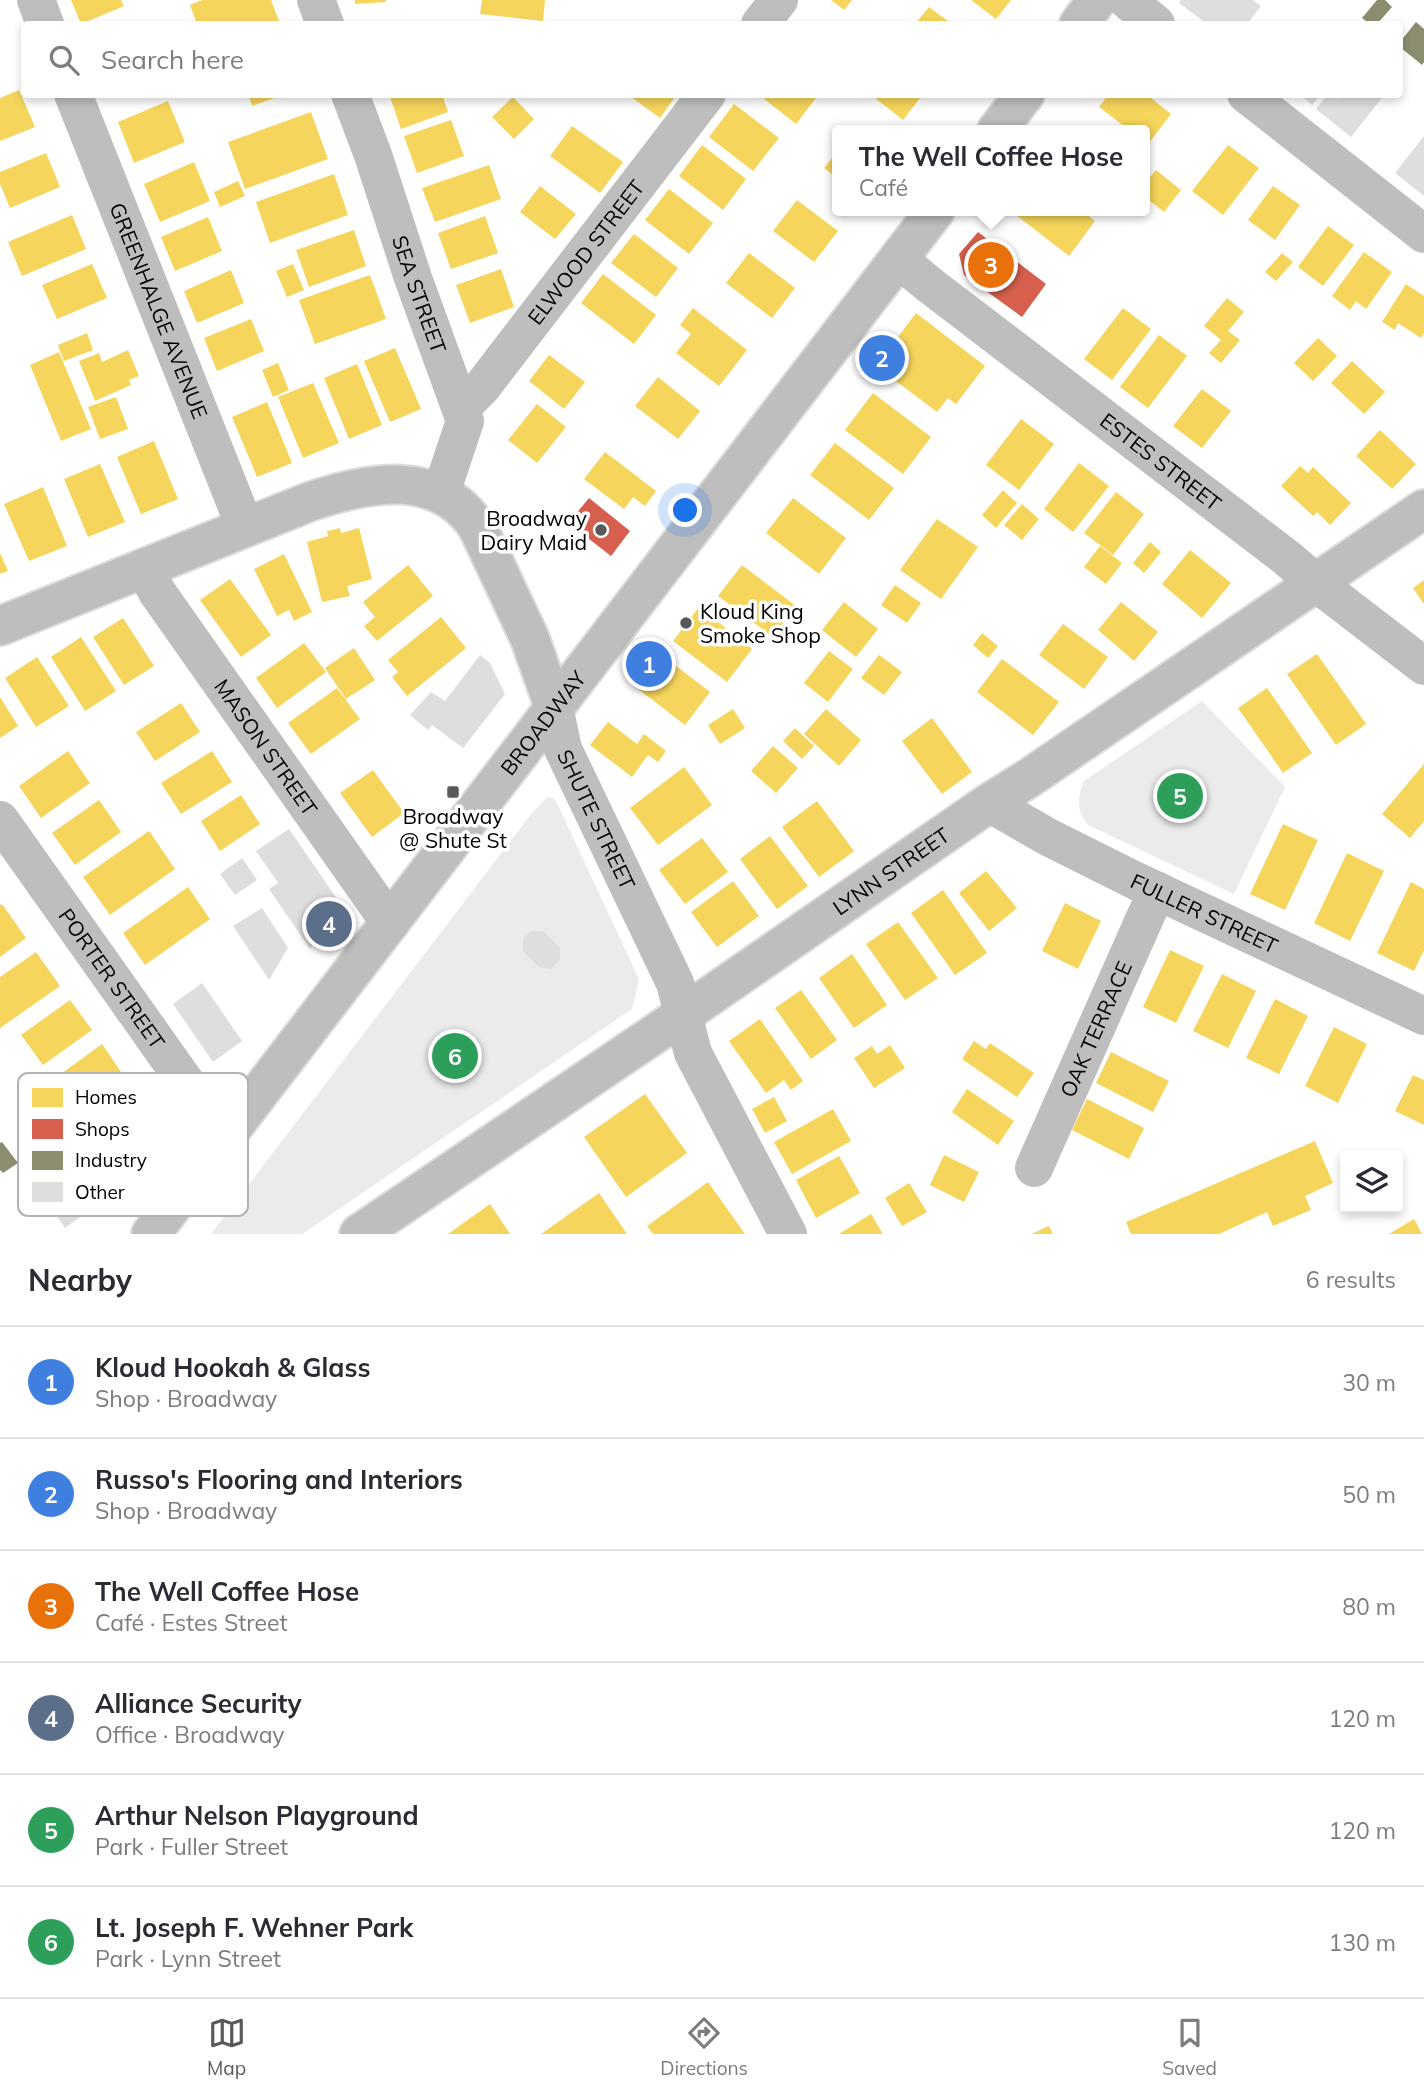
<!DOCTYPE html>
<meta charset="utf-8">
<style>
:root{--surface:#fff;--page:#f7f7f7;--text:#2b2b33;--muted:#7c7c81;--line:#e1e1e2;--accent:#595959}
body{margin:0;font-family:Mulish,sans-serif;background:var(--page);color:var(--text)}
.controls{position:absolute;right:21px;bottom:21px;display:grid;overflow:hidden;border-radius:7px;box-shadow:0 4px 10px #0003}
.controls button{width:63px;height:63px;display:grid;place-items:center;padding:0;border:0;border-bottom:2px solid var(--line);background:var(--surface);color:var(--text);font:35px sans-serif}
.you{position:absolute;left:686px;top:511px;width:24px;height:24px;margin:-18px;border:5px solid #fff;border-radius:50%;background:#1a73e8;box-shadow:0 0 0 10px #1a73e833}
.badge{display:grid;place-items:center;width:46px;height:46px;border-radius:50%;background:var(--accent);color:#fff;font-size:23px;font-weight:700}
.pin{position:absolute;translate:-50% -50%;border:4px solid #fff;box-shadow:0 2px 7px #0006}
.popup{position:absolute;left:832px;top:125px;width:318px;height:91px;box-sizing:border-box;display:grid;place-content:center;border-radius:7px;background:var(--surface);filter:drop-shadow(0 2px 5px #0005);font-size:23px;white-space:nowrap;color:var(--muted)}
.popup b{font-size:26px;color:var(--text)}
.popup::after{content:'';position:absolute;left:50%;top:100%;margin-left:-14px;border:14px solid transparent;border-top-color:var(--surface)}
.list{margin:0;padding:0;list-style:none}
h2{display:flex;justify-content:space-between;align-items:center;height:91px;margin:0;padding:0 28px;font-size:30px}
h2 small{font-size:23px;font-weight:400;color:var(--muted)}
.list li{display:grid;grid-template-columns:46px 1fr auto;gap:21px;align-items:center;box-sizing:border-box;height:112px;padding:0 28px;border-top:2px solid var(--line)}
.list b{display:block;font-size:26px;white-space:nowrap}
.list p{margin:0;font-size:23px;white-space:nowrap;color:var(--muted)}
.list em{font-size:23px;font-style:normal;color:var(--muted)}
.icon{flex:none;width:38px;height:38px;fill:none;stroke:currentColor;stroke-width:2;stroke-linecap:round;stroke-linejoin:round}
.map{position:relative;flex:none;width:1424px;height:1234px;overflow:hidden}
.search{position:absolute;background:var(--surface);box-shadow:0 4px 10px #0003;left:21px;right:21px;top:21px;height:77px;display:flex;align-items:center;gap:18px;box-sizing:border-box;padding:0 24px;border-radius:7px;color:var(--muted);font-size:26px}
.sheet{height:763px;background:var(--surface)}
nav{display:flex;justify-content:space-around;align-items:center;box-sizing:border-box;height:98px;border-top:2px solid var(--line);background:var(--surface);font-size:19px;color:var(--muted)}
nav a{display:grid;justify-items:center;gap:4px}
nav .on{color:var(--accent)}
.map>svg:first-child{display:block}
</style>
<div class="map">
<svg width="1424" height="1234" viewBox="0 0 1424 1234">
<rect width="100%" height="100%" fill="#fff"/>
<g fill="#ebebeb">
<path d="M1202 701 1285 787 1234 894 1088 825C1076 810 1077 798 1084 781Z"/>
<polygon points="547,797 553,798 556,801 639,979 632,1009 302,1234 211,1234 532,813"/>
</g>
<g fill="#f6d55c">
<polygon points="71,0 121,0 124,6 81,24"/>
<polygon points="202,0 271,0 279,21 270,24 197,24 190,5"/>
<polygon points="355,0 386,0 386,2 355,4"/>
<polygon points="482,0 545,0 543,21 480,14"/>
<polygon points="831,0 852,0 844,10"/>
<polygon points="971,0 1011,0 996,19"/>
<polygon points="929,7 952,24 915,24"/>
<polygon points="19,90 35,127 0,141 0,98"/>
<polygon points="248,94 283,94 283,95 252,106"/>
<polygon points="389,94 442,94 448,112 401,129"/>
<polygon points="627,94 677,94 660,118"/>
<polygon points="758,94 819,94 796,124"/>
<polygon points="870,94 923,94 903,120"/>
<polygon points="1109,94 1146,94 1171,114 1148,144 1145,142 1145,130 1129,130 1099,107"/>
<polygon points="513,97 534,119 514,139 492,117"/>
<polygon points="168,101 185,142 134,163 118,122"/>
<polygon points="734,104 779,138 753,171 709,137"/>
<polygon points="311,112 328,159 245,189 228,142"/>
<polygon points="451,120 464,156 417,173 404,136"/>
<polygon points="572,126 623,162 600,193 550,156"/>
<polygon points="702,145 746,179 723,210 679,176"/>
<polygon points="1228,145 1259,168 1223,215 1192,191"/>
<polygon points="837,152 837,178 824,168"/>
<polygon points="46,153 60,187 10,208 0,184 0,172"/>
<polygon points="194,162 210,201 160,222 144,184"/>
<polygon points="489,165 501,199 435,222 422,188"/>
<polygon points="1156,170 1181,190 1164,212 1145,197 1145,183"/>
<polygon points="334,174 348,215 270,243 256,202"/>
<polygon points="238,181 245,196 220,207 214,192"/>
<polygon points="540,186 576,214 555,239 520,212"/>
<polygon points="1273,186 1300,205 1275,240 1248,220"/>
<polygon points="669,189 713,223 689,254 645,220"/>
<polygon points="797,200 838,231 814,262 773,231"/>
<polygon points="1019,211 1082,211 1095,221 1069,256 1016,215"/>
<polygon points="72,215 86,249 22,276 8,242"/>
<polygon points="485,216 498,253 451,269 438,233"/>
<polygon points="208,217 222,251 175,271 161,237"/>
<polygon points="1328,226 1354,245 1323,286 1298,267"/>
<polygon points="354,230 366,266 309,287 296,250"/>
<polygon points="634,234 678,268 656,297 611,263"/>
<polygon points="1364,252 1392,272 1366,309 1356,301 1350,310 1332,296"/>
<polygon points="749,253 795,288 772,318 726,283"/>
<polygon points="1282,253 1293,262 1276,281 1265,272"/>
<polygon points="92,264 107,298 57,319 42,285"/>
<polygon points="293,264 304,290 287,297 276,271"/>
<polygon points="501,269 514,307 470,323 456,285"/>
<polygon points="231,270 244,303 197,323 184,291"/>
<polygon points="603,274 656,315 634,344 581,303"/>
<polygon points="370,275 386,319 315,344 299,300"/>
<polygon points="1406,284 1424,296 1424,333 1421,338 1398,323 1395,330 1382,322"/>
<polygon points="1227,298 1244,312 1228,331 1240,340 1221,363 1209,353 1221,340 1204,326"/>
<polygon points="693,308 747,350 719,386 676,353 691,334 680,325"/>
<polygon points="1123,308 1151,329 1112,380 1084,359"/>
<polygon points="916,313 985,366 956,404 948,398 937,412 876,366"/>
<polygon points="251,319 264,351 217,371 204,338"/>
<polygon points="87,333 93,350 64,361 58,345"/>
<polygon points="1159,335 1187,356 1148,408 1120,387"/>
<polygon points="1318,338 1337,356 1313,381 1294,363"/>
<polygon points="395,348 421,409 390,422 364,361"/>
<polygon points="128,350 139,376 129,380 131,385 95,401 79,361 99,353 102,362"/>
<polygon points="59,352 91,429 61,441 30,365"/>
<polygon points="549,355 585,382 564,409 529,381"/>
<polygon points="1352,361 1385,392 1364,414 1331,383"/>
<polygon points="278,363 289,390 273,397 262,370"/>
<polygon points="357,364 382,425 349,439 324,378"/>
<polygon points="658,377 700,411 678,439 635,406"/>
<polygon points="313,383 339,443 303,458 278,397"/>
<polygon points="1202,389 1231,411 1202,448 1173,426"/>
<polygon points="873,393 931,437 903,474 845,430"/>
<polygon points="116,397 128,429 100,439 88,407"/>
<polygon points="267,402 292,463 257,477 232,417"/>
<polygon points="537,404 566,427 537,463 508,440"/>
<polygon points="1021,419 1054,444 1019,490 986,465"/>
<polygon points="1380,430 1416,464 1392,489 1356,456"/>
<polygon points="154,441 178,499 141,514 117,457"/>
<polygon points="835,443 894,488 869,520 810,475"/>
<polygon points="605,452 656,491 645,506 633,497 624,509 584,479"/>
<polygon points="1079,463 1109,486 1073,532 1044,509"/>
<polygon points="100,464 125,522 88,537 64,479"/>
<polygon points="1300,466 1308,473 1313,467 1351,503 1330,525 1317,512 1313,516 1281,486"/>
<polygon points="43,487 67,546 29,561 4,504"/>
<polygon points="1003,490 1017,503 996,528 982,515"/>
<polygon points="1116,492 1144,514 1113,555 1084,533"/>
<polygon points="793,498 846,538 819,574 766,533"/>
<polygon points="1022,504 1039,519 1022,540 1004,525"/>
<polygon points="937,519 978,547 941,599 900,570"/>
<polygon points="340,528 341,533 359,528 372,579 347,586 350,596 322,602 307,542 328,536 327,531"/>
<polygon points="1150,542 1161,552 1144,573 1133,563"/>
<polygon points="1100,546 1122,563 1106,584 1084,567"/>
<polygon points="1190,550 1231,583 1202,618 1162,584"/>
<polygon points="0,553 8,571 0,574"/>
<polygon points="284,554 312,612 294,621 289,610 277,616 254,569"/>
<polygon points="408,565 433,596 377,641 364,626 375,617 363,602"/>
<polygon points="742,565 796,606 773,637 718,596"/>
<polygon points="230,579 271,635 241,657 200,600"/>
<polygon points="1424,580 1424,604 1413,588"/>
<polygon points="895,585 921,603 907,623 881,605"/>
<polygon points="844,602 878,629 856,657 822,630"/>
<polygon points="1121,602 1158,632 1134,661 1098,630"/>
<polygon points="699,607 752,649 727,682 673,641"/>
<polygon points="441,617 466,648 407,696 392,677 398,672 388,660"/>
<polygon points="123,618 154,666 124,685 93,637"/>
<polygon points="1063,624 1108,657 1084,689 1039,655"/>
<polygon points="982,633 998,646 988,658 973,645"/>
<polygon points="81,637 116,691 85,711 51,657"/>
<polygon points="304,643 326,672 277,708 256,678"/>
<polygon points="354,648 375,680 346,699 325,668"/>
<polygon points="829,651 853,669 828,702 804,683"/>
<polygon points="658,652 710,692 685,725 633,685"/>
<polygon points="1317,654 1366,724 1336,745 1287,674"/>
<polygon points="879,655 902,672 884,695 861,678"/>
<polygon points="37,657 69,706 36,727 5,678"/>
<polygon points="1002,659 1059,702 1033,735 977,692"/>
<polygon points="337,688 360,719 311,754 288,723"/>
<polygon points="1267,688 1312,753 1283,773 1238,708"/>
<polygon points="0,697 18,726 0,738"/>
<polygon points="181,703 200,732 155,761 136,732"/>
<polygon points="733,709 745,728 720,744 708,725"/>
<polygon points="826,709 861,740 839,766 804,734"/>
<polygon points="932,718 972,772 942,794 902,741"/>
<polygon points="608,722 637,744 644,734 666,751 658,762 648,755 632,777 590,745"/>
<polygon points="795,728 814,746 802,759 783,741"/>
<polygon points="773,746 798,768 776,793 751,771"/>
<polygon points="68,751 90,783 41,818 19,786"/>
<polygon points="212,751 232,782 181,814 161,783"/>
<polygon points="1424,764 1424,821 1410,838 1382,814"/>
<polygon points="684,767 712,805 658,845 630,808"/>
<polygon points="373,770 404,813 372,837 340,793"/>
<polygon points="241,795 260,824 220,851 201,821"/>
<polygon points="99,800 121,832 75,865 52,833"/>
<polygon points="817,801 854,851 819,877 782,827"/>
<polygon points="1283,824 1318,840 1285,910 1250,894"/>
<polygon points="149,831 175,869 110,915 83,877"/>
<polygon points="770,836 808,886 777,909 740,859"/>
<polygon points="702,838 728,872 685,904 659,870"/>
<polygon points="1347,853 1384,871 1350,941 1314,923"/>
<polygon points="986,871 1017,908 989,931 959,893"/>
<polygon points="733,881 759,916 717,947 691,912"/>
<polygon points="1411,882 1424,889 1424,950 1414,971 1377,953"/>
<polygon points="188,887 210,919 145,965 123,933"/>
<polygon points="943,890 987,953 955,975 911,913"/>
<polygon points="1065,903 1101,921 1078,969 1042,951"/>
<polygon points="2,904 26,938 0,957 0,905"/>
<polygon points="898,922 938,978 905,1000 866,944"/>
<polygon points="1170,950 1204,966 1176,1023 1143,1007"/>
<polygon points="36,952 60,986 0,1028 0,977"/>
<polygon points="852,954 887,1005 854,1028 819,978"/>
<polygon points="1222,974 1256,991 1228,1048 1193,1031"/>
<polygon points="801,990 837,1040 811,1059 775,1008"/>
<polygon points="1275,999 1308,1016 1279,1074 1246,1058"/>
<polygon points="70,1000 92,1030 43,1065 21,1035"/>
<polygon points="760,1019 803,1081 791,1090 784,1080 766,1093 729,1041"/>
<polygon points="1334,1027 1367,1044 1338,1103 1305,1086"/>
<polygon points="974,1041 986,1049 990,1043 1034,1073 1017,1097 962,1059"/>
<polygon points="102,1044 121,1072 73,1106 54,1079"/>
<polygon points="890,1045 905,1068 874,1088 854,1058 872,1046 877,1054"/>
<polygon points="1111,1052 1169,1081 1153,1112 1096,1083"/>
<polygon points="1413,1075 1424,1080 1424,1125 1395,1111"/>
<polygon points="967,1089 1014,1121 998,1145 952,1112"/>
<polygon points="645,1094 687,1153 626,1197 584,1137"/>
<polygon points="774,1097 787,1121 765,1133 752,1109"/>
<polygon points="1087,1099 1144,1128 1129,1159 1072,1130"/>
<polygon points="833,1109 851,1141 792,1174 774,1142"/>
<polygon points="99,1125 137,1178 108,1198 70,1146"/>
<polygon points="1315,1141 1333,1183 1305,1196 1311,1210 1273,1226 1267,1212 1219,1234 1131,1234 1126,1222"/>
<polygon points="944,1155 979,1172 964,1202 930,1185"/>
<polygon points="839,1156 860,1193 816,1218 796,1180"/>
<polygon points="708,1182 745,1234 653,1234 647,1226"/>
<polygon points="909,1183 927,1212 902,1226 885,1198"/>
<polygon points="599,1193 627,1234 541,1234"/>
<polygon points="490,1204 510,1234 448,1234"/>
<polygon points="871,1214 883,1234 839,1234"/>
<polygon points="1414,1219 1422,1234 1389,1234"/>
<polygon points="1049,1226 1053,1234 1031,1234"/>
</g>
<g fill="#d6604d">
<polygon points="978,232 1046,284 1022,317 964,275 959,254"/>
<polygon points="589,498 630,531 611,556 580,532 586,524 575,515"/>
<polygon points="144,1075 178,1123 157,1149 118,1093"/>
</g>
<g fill="#8c8c6e">
<polygon points="1377,0 1385,0 1392,7 1377,24 1370,24 1362,18"/>
<polygon points="1416,22 1424,29 1424,62 1422,65 1400,47 1400,42"/>
<polygon points="2,1142 18,1163 3,1173 0,1170 0,1143"/>
</g>
<g fill="#dedede">
<polygon points="1181,0 1253,0 1261,6 1247,24 1207,24 1179,3"/>
<polygon points="1299,94 1321,94 1312,105"/>
<polygon points="1328,94 1333,94 1338,99 1342,94 1385,94 1351,137 1316,109"/>
<polygon points="1424,136 1424,196 1395,173"/>
<polygon points="480,655 490,663 505,694 463,748 432,725 428,730 410,715 431,692 445,701"/>
<polygon points="289,829 342,906 310,949 269,889 278,883 256,851"/>
<polygon points="242,858 257,880 235,895 220,874"/>
<polygon points="262,908 288,948 269,980 233,926"/>
<polygon points="531,931 543,931 560,948 560,959 551,969 539,967 523,951 523,939"/>
<polygon points="202,983 242,1041 213,1062 173,1004"/>
<polygon points="57,1142 100,1203 65,1228 22,1167"/>
</g>
<g fill="none" stroke-linecap="round" stroke-linejoin="round">
<defs>
<g id="major">
<polyline points="1079,24 1097,0"/>
<polyline points="997,130 1025,94"/>
<path d="M0 626 309 502C367 482 439 467 478 528L530 639 554 707"/>
<path id="s10" d="M151 1234 935 211"/>
<path id="s11" d="M359 1234 665 1027 989 803 1029 778 1424 509"/>
</g>
</defs>
<use href="#major" stroke="#dbdbdb" stroke-width="42"/>
<g stroke="#bebebe" stroke-width="38">
<polyline points="36,0 45,24"/>
<polyline points="316,0 325,24"/>
<polyline points="1127,0 1156,24"/>
<polyline points="760,24 779,0"/>
<path id="s1" d="M73 94 245 527"/>
<path id="s2" d="M350 94 373 155 413 278 465 421 441 493"/>
<polyline points="1246,94 1424,234"/>
<path id="s3" d="M898 259 931 286 1287 558 1316 583 1424 666"/>
<path id="s4" d="M461 408 482 387 707 94"/>
<path id="s5" d="M144 568 157 592 390 923"/>
<path id="s6" d="M554 707 563 749 675 983 693 1053 788 1234"/>
<path id="s7" d="M989 803 1048 837 1136 881 1424 1016"/>
<path id="s8" d="M0 820 225 1138"/>
<path id="s9" d="M1034 1168 1147 913 1158 891"/>
</g>
<use href="#major" stroke="#bebebe" stroke-width="38"/>
</g>
<g fill="#595959" stroke="#fff" stroke-width="2.5">
<circle cx="601" cy="530" r="7"/>
<circle cx="686" cy="623" r="7"/>
<rect x="446" y="785" width="14" height="14" rx="3.5"/>
</g>
<g text-anchor="middle" dominant-baseline="central" stroke-width="7" stroke-linejoin="round" paint-order="stroke">
<g font-size="21" fill="#000" stroke="#fff">
<text stroke="none"><textPath href="#s4" startOffset="200">ELWOOD STREET</textPath></text>
<text stroke="none"><textPath href="#s2" startOffset="212">SEA STREET</textPath></text>
<text stroke="none"><textPath href="#s1" startOffset="233">GREENHALGE AVENUE</textPath></text>
<text stroke="none"><textPath href="#s3" startOffset="332">ESTES STREET</textPath></text>
<text stroke="none"><textPath href="#s10" startOffset="644">BROADWAY</textPath></text>
<text stroke="none"><textPath href="#s5" startOffset="217">MASON STREET</textPath></text>
<text stroke="none"><textPath href="#s6" startOffset="121">SHUTE STREET</textPath></text>
<text stroke="none"><textPath href="#s11" startOffset="644">LYNN STREET</textPath></text>
<text stroke="none"><textPath href="#s7" startOffset="242">FULLER STREET</textPath></text>
<text stroke="none"><textPath href="#s8" startOffset="194">PORTER STREET</textPath></text>
<text stroke="none"><textPath href="#s9" startOffset="152">OAK TERRACE</textPath></text>
</g>
<g font-size="21" fill="#000" stroke="#fff" text-anchor="end">
<text x="587" y="518">Broadway<tspan x="587" dy="24">Dairy Maid</tspan></text>
<text x="700" y="611" text-anchor="start">Kloud King<tspan x="700" dy="24">Smoke Shop</tspan></text>
<text x="453" y="816" text-anchor="middle">Broadway<tspan x="453" dy="24">@ Shute St</tspan></text>
</g>
</g>
<rect x="18" y="1073" width="230" height="143" rx="10" fill="#fff" stroke="#b2b2b2" stroke-width="2"/>
<rect x="32" y="1088" width="31" height="19" fill="#f6d55c"/>
<rect x="32" y="1119" width="31" height="20" fill="#d6604d"/>
<rect x="32" y="1151" width="31" height="19" fill="#8c8c6e"/>
<rect x="32" y="1182" width="31" height="20" fill="#dedede"/>
<g font-size="19" fill="#000">
<text x="75" y="1104">Homes</text>
<text x="75" y="1136">Shops</text>
<text x="75" y="1167">Industry</text>
<text x="75" y="1199">Other</text>
</g>
</svg>
<div class="controls">
<button><svg class="icon" aria-label="layers" viewBox="0 0 24 24"><path d="M12 4l9 5-9 5-9-5zM3 14l9 5 9-5"/></svg></button>
</div>
<div class="you"></div>
<div class="pin badge" style="left:649px;top:664px;background:#3f7fe0">1</div>
<div class="pin badge" style="left:882px;top:358px;background:#3f7fe0">2</div>
<div class="pin badge" style="left:991px;top:265px;background:#e8710a">3</div>
<div class="popup"><b>The Well Coffee Hose</b>Café</div>
<div class="pin badge" style="left:329px;top:924px;background:#5c6f8a">4</div>
<div class="pin badge" style="left:1180px;top:796px;background:#2e9e5b">5</div>
<div class="pin badge" style="left:455px;top:1056px;background:#2e9e5b">6</div>
<div class="search"><svg class="icon" aria-label="search" viewBox="0 0 24 24"><circle cx="10" cy="10" r="6"/><path d="M15 15l6 6"/></svg>Search here</div>
</div>
<section class="sheet">
<h2>Nearby<small>6 results</small></h2>
<ul class="list">
<li><span class="badge" style="background:#3f7fe0">1</span><div><b>Kloud Hookah &amp; Glass</b><p>Shop · Broadway</p></div><em>30 m</em></li>
<li><span class="badge" style="background:#3f7fe0">2</span><div><b>Russo's Flooring and Interiors</b><p>Shop · Broadway</p></div><em>50 m</em></li>
<li><span class="badge" style="background:#e8710a">3</span><div><b>The Well Coffee Hose</b><p>Café · Estes Street</p></div><em>80 m</em></li>
<li><span class="badge" style="background:#5c6f8a">4</span><div><b>Alliance Security</b><p>Office · Broadway</p></div><em>120 m</em></li>
<li><span class="badge" style="background:#2e9e5b">5</span><div><b>Arthur Nelson Playground</b><p>Park · Fuller Street</p></div><em>120 m</em></li>
<li><span class="badge" style="background:#2e9e5b">6</span><div><b>Lt. Joseph F. Wehner Park</b><p>Park · Lynn Street</p></div><em>130 m</em></li>
</ul>
</section>
<nav>
<a class="on"><svg class="icon" aria-label="map" viewBox="0 0 24 24"><path d="M3 6l6-2 6 2 6-2v14l-6 2-6-2-6 2zM9 4v14M15 6v14"/></svg>Map</a>
<a><svg class="icon" aria-label="directions" viewBox="0 0 24 24"><path d="M12 3l9 9-9 9-9-9zM9 14v-3h6M13 9l2 2-2 2"/></svg>Directions</a>
<a><svg class="icon" aria-label="saved" viewBox="0 0 24 24"><path d="M7 4h10v16l-5-4-5 4z"/></svg>Saved</a>
</nav>
